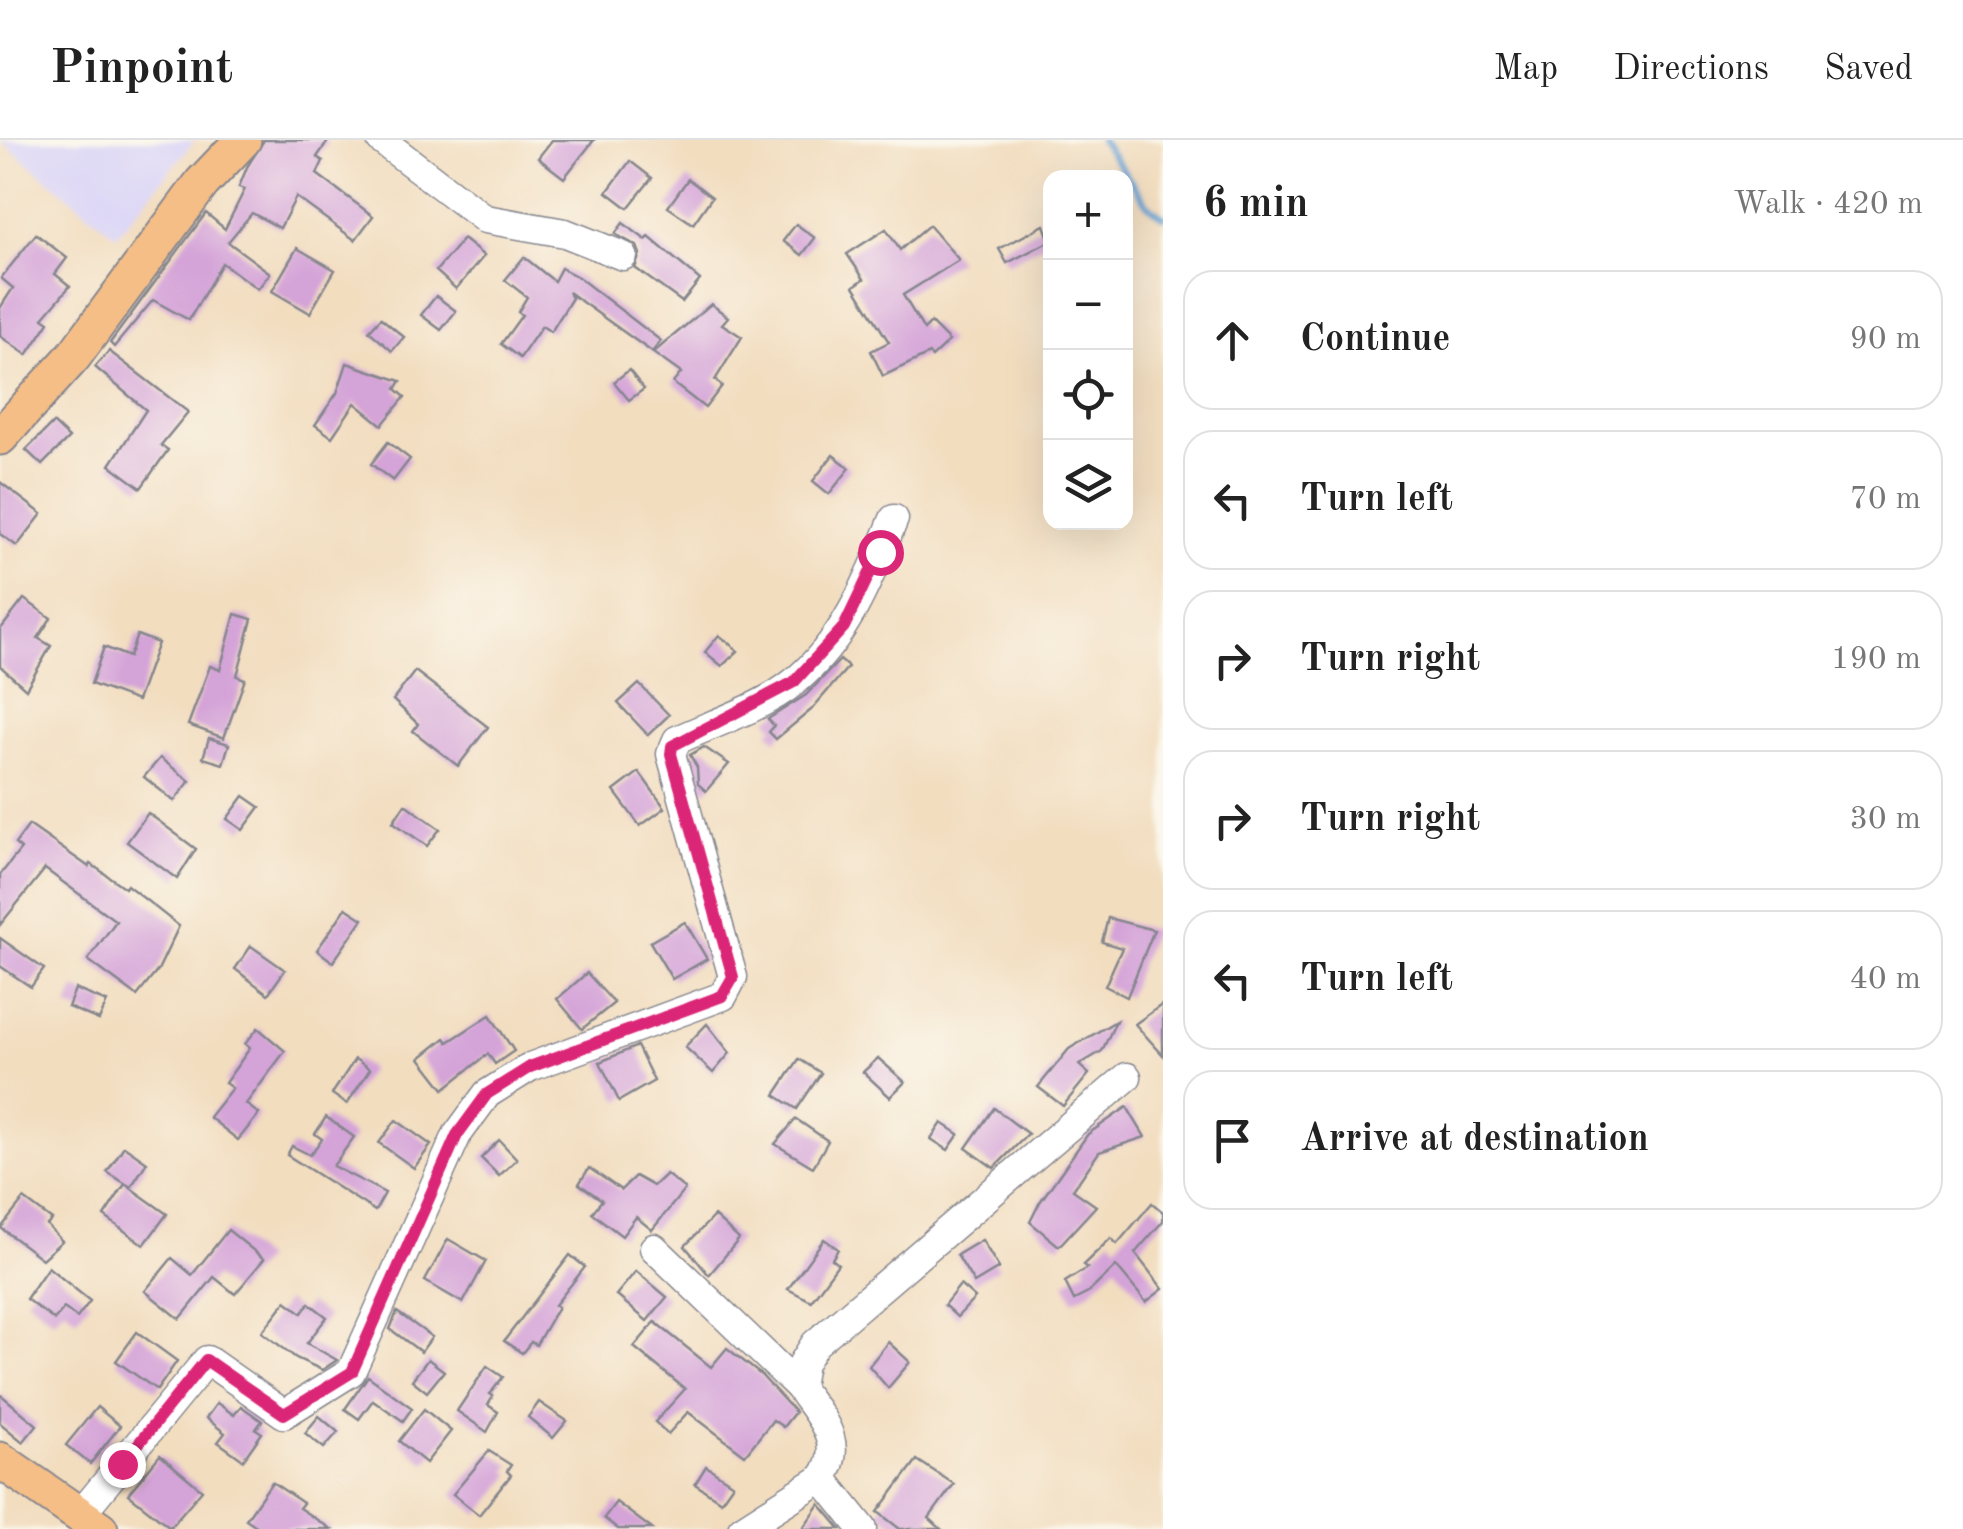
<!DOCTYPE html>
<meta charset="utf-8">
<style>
:root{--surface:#fff;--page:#f2f2f2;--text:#222;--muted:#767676;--line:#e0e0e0}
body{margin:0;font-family:"Old Standard TT",serif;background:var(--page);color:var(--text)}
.controls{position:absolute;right:30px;top:30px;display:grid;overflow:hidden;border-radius:20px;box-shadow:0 10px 40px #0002}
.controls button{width:90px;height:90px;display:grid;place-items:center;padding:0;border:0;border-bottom:2px solid var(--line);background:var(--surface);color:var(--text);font:50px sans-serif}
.stop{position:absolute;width:30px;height:30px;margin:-22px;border:8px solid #db2777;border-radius:50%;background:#fff}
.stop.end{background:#db2777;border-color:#fff;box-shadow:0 2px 10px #0008}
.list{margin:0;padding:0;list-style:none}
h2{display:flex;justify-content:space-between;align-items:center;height:130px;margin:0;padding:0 40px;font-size:42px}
h2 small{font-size:32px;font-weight:400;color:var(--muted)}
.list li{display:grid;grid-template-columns:65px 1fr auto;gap:30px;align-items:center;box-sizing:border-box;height:140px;margin:0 20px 20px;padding:0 20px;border:2px solid var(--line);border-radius:30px}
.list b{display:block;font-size:38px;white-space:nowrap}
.list em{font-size:32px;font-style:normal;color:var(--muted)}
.icon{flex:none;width:55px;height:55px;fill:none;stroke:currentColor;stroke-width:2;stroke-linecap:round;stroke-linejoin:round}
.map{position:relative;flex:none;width:1163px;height:1389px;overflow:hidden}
header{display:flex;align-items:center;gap:60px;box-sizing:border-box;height:140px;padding:0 50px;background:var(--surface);border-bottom:2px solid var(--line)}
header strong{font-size:48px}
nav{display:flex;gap:55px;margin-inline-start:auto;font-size:35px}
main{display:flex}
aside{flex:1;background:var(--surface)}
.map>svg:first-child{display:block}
</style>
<header>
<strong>Pinpoint</strong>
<nav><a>Map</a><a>Directions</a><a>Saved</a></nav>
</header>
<main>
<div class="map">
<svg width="1163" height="1389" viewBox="0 0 1163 1389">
<rect width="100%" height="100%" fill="#fbf7ec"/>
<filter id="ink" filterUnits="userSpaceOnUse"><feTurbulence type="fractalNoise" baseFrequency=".01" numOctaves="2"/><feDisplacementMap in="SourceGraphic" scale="20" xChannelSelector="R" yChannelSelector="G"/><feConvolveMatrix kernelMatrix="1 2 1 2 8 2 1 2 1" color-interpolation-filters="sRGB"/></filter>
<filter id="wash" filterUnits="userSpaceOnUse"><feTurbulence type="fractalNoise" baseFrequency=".0048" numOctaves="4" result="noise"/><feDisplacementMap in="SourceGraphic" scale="40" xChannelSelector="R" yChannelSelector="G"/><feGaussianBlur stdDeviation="2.25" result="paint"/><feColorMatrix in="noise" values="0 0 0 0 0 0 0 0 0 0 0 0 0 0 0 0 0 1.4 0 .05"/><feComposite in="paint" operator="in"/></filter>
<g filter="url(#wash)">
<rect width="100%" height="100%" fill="#f2ddbf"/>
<path fill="#dbd6f7" d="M0,0H195L116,96Z"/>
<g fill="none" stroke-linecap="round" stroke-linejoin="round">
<path stroke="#62a3d6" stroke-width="6" d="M1101,0L1147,64L1163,77"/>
</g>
<g id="blocks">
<g fill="#d4a3d8">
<path d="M264,0H329L317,17L323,21L317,34L373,76L355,100L296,57L280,88L252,73L228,102L270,133L258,149L222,123L189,180L153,160L114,207L110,203L206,73L225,89L245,49L239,47L247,27Z"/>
<path d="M552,0H594L564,38L538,18Z"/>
<path d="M630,21L652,38L628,68L607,52Z"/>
<path d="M688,39L712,57L693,84L668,67Z"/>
<path d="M623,83L646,100L649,97L700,140L682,162L635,128L640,114L637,106L615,94Z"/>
<path d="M796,84L815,98L802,115L783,101Z"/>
<path d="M929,85L959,120L903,155L924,190L931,183L949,201L932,217L929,214L883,236L871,211L889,202L854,146L864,139L847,114L886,89L900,110Z"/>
<path d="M1044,85L1050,101L1007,123L999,109Z"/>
<path d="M36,94L67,118L55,134L70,146L43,178L49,182L27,215L0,196V168L13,148L1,138Z"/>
<path d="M463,99L484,116L456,149L436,131Z"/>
<path d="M297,108L335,130L310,173L272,151Z"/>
<path d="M524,117L554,141L561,128L578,137L661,201L652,212L568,152L572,158L551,192L542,186L520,218L501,204L522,175L518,172L527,157L505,140Z"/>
<path d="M436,156L456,171L441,190L421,175Z"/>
<path d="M711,164L728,177L722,184L742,197L715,240L722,246L705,268L673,243L681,233L653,213Z"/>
<path d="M381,178L404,197L392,211L369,191Z"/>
<path d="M109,211L188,272L161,305L168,310L141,348L110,325L146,270L95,227Z"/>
<path d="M347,223L401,241L396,249L405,257L382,285L355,263L332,297L315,285L337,253Z"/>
<path d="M629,230L644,249L629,260L614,242Z"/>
<path d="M53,283L69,298L42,325L26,310Z"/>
<path d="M388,302L410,319L393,341L371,324Z"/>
<path d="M833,315L850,328L829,354L813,341Z"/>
<path d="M0,342L42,374L17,406L0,394Z"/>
<path d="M24,459L51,478L38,498L51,506L26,549L0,526V490Z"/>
<path d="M235,474L252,479L237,536L245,539L224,598L188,585L210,526L220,530Z"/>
<path d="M137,495L158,503L137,561L91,544L104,507L129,517Z"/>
<path d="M719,495L738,511L722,526L705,512Z"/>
<path d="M840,520L848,527L811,570L776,599L769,592L774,586L768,579L806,555Z"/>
<path d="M415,531L488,587L458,626L413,591L418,584L393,560Z"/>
<path d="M639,544L669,575L648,595L618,563Z"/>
<path d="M209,598L229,604L223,624L203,618Z"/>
<path d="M704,607L729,624L706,651L698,644L697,627L690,615Z"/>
<path d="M160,618L190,641L174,661L144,637Z"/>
<path d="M639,632L665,668L640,686L614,651Z"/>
<path d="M244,656L260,667L243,690L227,679Z"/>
<path d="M405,664L440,689L427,706L393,682Z"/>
<path d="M148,673L196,709L177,739L127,702Z"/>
<path d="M29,685L89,727L91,724L125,748L127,745L179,786L158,830L137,856L88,820L116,781L45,729L0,785V735L21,709L15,704Z"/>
<path d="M346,768L363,779L333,822L317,810Z"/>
<path d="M1108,778L1154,790L1127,857L1105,846L1122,808L1102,802Z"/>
<path d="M685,782L707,819L672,839L650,802Z"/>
<path d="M0,798L44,829L31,847L0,826Z"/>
<path d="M251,806L285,830L268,854L235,829Z"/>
<path d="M587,833L614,863L582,889L557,859Z"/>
<path d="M75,849L107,862L99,880L68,867Z"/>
<path d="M1163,864V915L1135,884Z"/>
<path d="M490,875L514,911L495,924L488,914L444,949L420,918L445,898L448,902Z"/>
<path d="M1116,881L1102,911L1079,925L1089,934L1063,966L1038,947L1069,909Z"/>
<path d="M707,884L730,913L713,933L685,907Z"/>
<path d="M258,888L285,911L246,964L259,974L238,1000L209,977L232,948L225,943L250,908L245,904Z"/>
<path d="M637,906L654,941L619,961L600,922Z"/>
<path d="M878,918L905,942L890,957L863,932Z"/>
<path d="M355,919L370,929L347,964L332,954Z"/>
<path d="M799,919L821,933L797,969L775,955Z"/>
<path d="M1127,967L1145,997L1099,1012L1073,1050L1096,1066L1059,1106L1030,1082L1040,1062L1088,994Z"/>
<path d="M994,968L1028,994L994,1028L966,1008Z"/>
<path d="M326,977L354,997L333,1026L385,1053L375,1071L287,1015L292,1006L310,1015L322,999L315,994Z"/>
<path d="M796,979L828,1001L813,1027L775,1004Z"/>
<path d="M396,980L431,1005L414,1028L379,1003Z"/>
<path d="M942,983L959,994L948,1010L931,999Z"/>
<path d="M499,1000L517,1019L499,1036L481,1018Z"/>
<path d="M124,1006L147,1022L131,1047L107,1032Z"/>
<path d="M589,1028L621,1050L635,1036L653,1046L666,1034L685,1049L652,1090L636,1077L622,1096L592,1073L602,1060L579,1044Z"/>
<path d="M125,1044L167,1074L144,1105L104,1076Z"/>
<path d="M24,1059L52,1080L47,1085L62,1101L42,1119L1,1088Z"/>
<path d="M1152,1063L1163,1072V1081L1135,1113L1163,1149L1146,1162L1116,1126L1088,1153L1074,1160L1065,1142L1087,1128L1083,1125L1111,1098L1117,1104Z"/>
<path d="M714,1076L739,1099L709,1135L685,1106Z"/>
<path d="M228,1090L264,1119L235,1154L214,1137L180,1179L145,1151L172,1118L192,1135Z"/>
<path d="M448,1099L486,1121L463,1163L425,1141Z"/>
<path d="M824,1099L838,1109L832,1119L838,1124L811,1161L788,1149Z"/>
<path d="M982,1100L999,1128L974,1143L957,1115Z"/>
<path d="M570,1115L585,1127L555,1165L558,1167L536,1205L531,1202L522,1213L504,1201Z"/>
<path d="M48,1127L90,1161L77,1178L64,1168L54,1180L26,1159Z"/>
<path d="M636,1131L667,1157L647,1181L616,1155Z"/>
<path d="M960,1145L975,1158L957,1177L944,1165Z"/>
<path d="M286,1161L302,1173L309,1163L327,1177L307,1203L337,1220L322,1230L296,1218L262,1192Z"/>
<path d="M397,1172L432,1197L421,1212L390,1189Z"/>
<path d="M655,1182L711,1227L727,1208L761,1235L795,1272L783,1287L773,1280L745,1315L688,1272L668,1294L655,1282L685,1249L634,1207Z"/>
<path d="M137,1192L177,1221L157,1250L116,1221Z"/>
<path d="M888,1202L910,1222L888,1248L869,1226Z"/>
<path d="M428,1219L444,1231L427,1252L412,1240Z"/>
<path d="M487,1226L503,1237L490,1254L493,1256L488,1265L498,1272L487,1292L457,1271Z"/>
<path d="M368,1236L412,1268L403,1281L373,1260L359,1279L345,1269Z"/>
<path d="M0,1254L37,1285L23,1302L0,1283Z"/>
<path d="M539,1262L567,1281L553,1298L528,1277Z"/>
<path d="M217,1263L234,1275L241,1266L262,1281L256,1289L262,1293L243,1320L218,1302L225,1293L206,1278Z"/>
<path d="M97,1267L120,1286L90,1324L66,1305Z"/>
<path d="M424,1269L451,1291L426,1323L399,1301Z"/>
<path d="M319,1276L338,1292L324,1308L305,1293Z"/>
<path d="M489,1311L511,1325L507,1331L511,1335L479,1375L453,1354Z"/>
<path d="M160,1315L202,1350L170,1387L128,1354Z"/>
<path d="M917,1320L954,1344L929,1378L941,1389H900L878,1372Z"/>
<path d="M706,1326L733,1344L721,1361L695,1344Z"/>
<path d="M272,1342L303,1363L299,1368L331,1389H261L246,1379Z"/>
<path d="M616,1362L652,1389H618L604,1378Z"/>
<path d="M820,1364L841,1389H802Z"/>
</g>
</g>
</g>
<g filter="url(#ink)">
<use href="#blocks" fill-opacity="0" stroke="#86868e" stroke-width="2.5"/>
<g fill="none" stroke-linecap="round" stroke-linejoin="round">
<g stroke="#86868e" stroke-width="31">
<g id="minor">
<path d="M381,0L485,79L565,93L623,116"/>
<path d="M654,1108L799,1247"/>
<path d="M822,1338L863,1389"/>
<path d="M79,1376L207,1220L284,1274L351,1232L457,995L487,954L530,927L723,856L733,837L671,614L677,600C716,582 762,568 794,542C846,500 869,439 894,379"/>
<path d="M742,1389L822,1338C847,1303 819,1276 799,1247L803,1223L815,1204L1127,937"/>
</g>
</g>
<g stroke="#86868e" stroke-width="39">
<g id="major">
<path d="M0,297L73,217L202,43L243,0"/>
<path d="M0,1320L100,1389"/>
</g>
</g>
<use href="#minor" stroke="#fff" stroke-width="28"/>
<use href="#major" stroke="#f6be87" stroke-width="35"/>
</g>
</g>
<g fill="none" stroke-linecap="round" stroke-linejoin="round" filter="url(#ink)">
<path stroke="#db2777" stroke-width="12" d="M122,1324L206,1220L284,1274L352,1232L457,995L487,954L530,927L722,856L733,837L671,614L672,606L794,542L844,487L880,412"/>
</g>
</svg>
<div class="controls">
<button>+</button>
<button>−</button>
<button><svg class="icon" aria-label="locate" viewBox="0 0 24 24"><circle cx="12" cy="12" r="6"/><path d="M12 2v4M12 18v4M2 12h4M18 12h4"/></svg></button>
<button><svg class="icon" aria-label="layers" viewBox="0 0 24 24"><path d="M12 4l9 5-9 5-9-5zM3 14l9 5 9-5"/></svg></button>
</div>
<div class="stop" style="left:880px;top:412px"></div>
<div class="stop end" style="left:122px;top:1324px"></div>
</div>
<aside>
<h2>6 min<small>Walk · 420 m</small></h2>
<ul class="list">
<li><svg class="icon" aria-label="ahead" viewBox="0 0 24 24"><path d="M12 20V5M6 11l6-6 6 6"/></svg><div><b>Continue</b></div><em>90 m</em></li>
<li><svg class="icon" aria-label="left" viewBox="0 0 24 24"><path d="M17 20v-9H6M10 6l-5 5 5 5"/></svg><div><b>Turn left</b></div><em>70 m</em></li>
<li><svg class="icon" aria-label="right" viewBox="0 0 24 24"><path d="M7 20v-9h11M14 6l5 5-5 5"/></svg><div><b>Turn right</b></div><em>190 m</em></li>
<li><svg class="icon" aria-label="right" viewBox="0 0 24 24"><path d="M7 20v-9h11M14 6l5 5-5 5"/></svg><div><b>Turn right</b></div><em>30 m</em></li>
<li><svg class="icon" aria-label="left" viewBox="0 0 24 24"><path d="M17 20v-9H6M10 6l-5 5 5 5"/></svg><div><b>Turn left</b></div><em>40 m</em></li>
<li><svg class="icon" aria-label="arrive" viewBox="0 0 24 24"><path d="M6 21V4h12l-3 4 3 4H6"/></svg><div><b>Arrive at destination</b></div></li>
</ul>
</aside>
</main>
